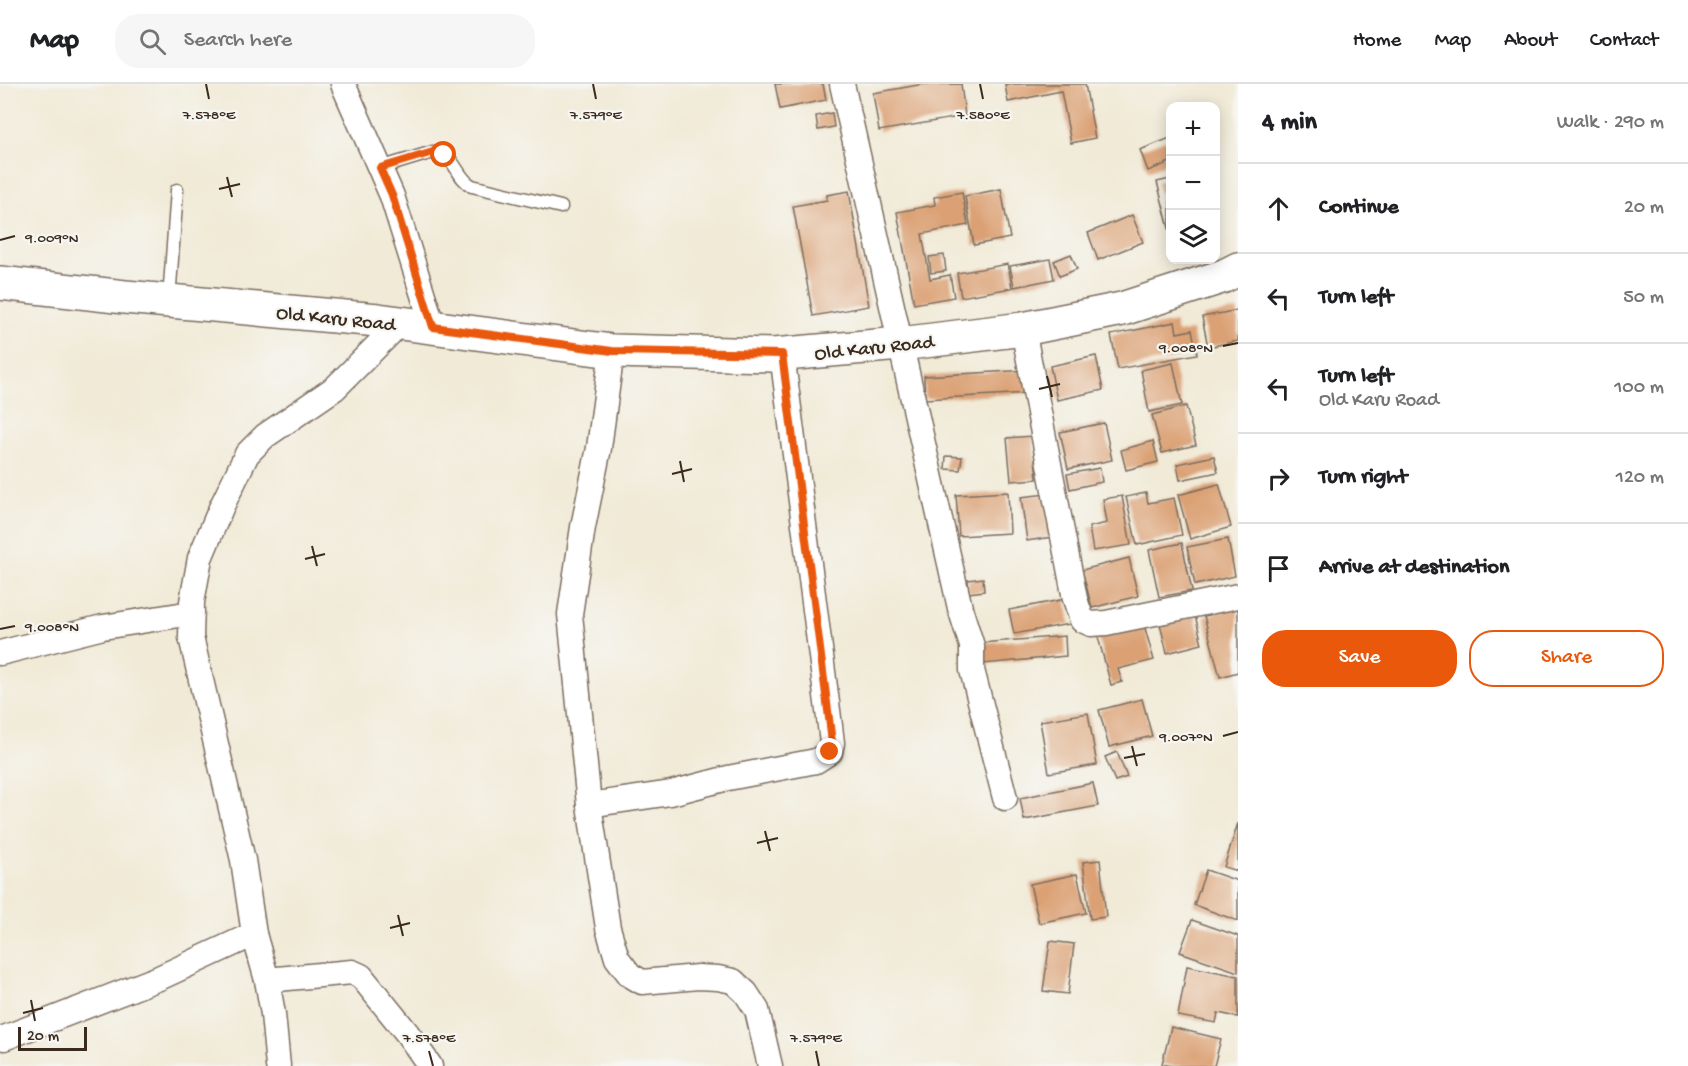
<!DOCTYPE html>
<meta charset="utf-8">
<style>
:root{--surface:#fff;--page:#f6f6f6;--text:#202124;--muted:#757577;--line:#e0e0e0;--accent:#ea580c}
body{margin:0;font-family:"Gochi Hand",sans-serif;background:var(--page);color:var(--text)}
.controls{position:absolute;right:18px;top:18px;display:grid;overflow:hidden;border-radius:12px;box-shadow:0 3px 15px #0003}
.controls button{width:54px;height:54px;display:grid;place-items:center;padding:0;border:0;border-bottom:2px solid var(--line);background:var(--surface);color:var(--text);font:30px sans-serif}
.scale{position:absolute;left:18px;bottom:15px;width:69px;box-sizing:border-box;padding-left:6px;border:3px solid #3b2a1e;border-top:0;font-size:16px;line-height:21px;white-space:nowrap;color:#3b2a1e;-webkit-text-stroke:4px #f6f6f2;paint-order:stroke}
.stop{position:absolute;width:18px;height:18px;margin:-14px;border:4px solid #ea580c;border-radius:50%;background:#fff}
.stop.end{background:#ea580c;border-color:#fff;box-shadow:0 2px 6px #0008}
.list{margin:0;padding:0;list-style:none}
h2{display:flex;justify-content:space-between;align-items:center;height:78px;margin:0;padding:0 24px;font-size:26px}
h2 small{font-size:20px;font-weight:400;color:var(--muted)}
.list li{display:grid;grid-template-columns:39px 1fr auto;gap:18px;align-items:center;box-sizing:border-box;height:90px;padding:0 24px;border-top:2px solid var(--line)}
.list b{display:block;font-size:22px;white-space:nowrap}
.list p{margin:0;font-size:20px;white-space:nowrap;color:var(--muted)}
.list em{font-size:20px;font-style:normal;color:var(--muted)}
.actions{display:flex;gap:12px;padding:18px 24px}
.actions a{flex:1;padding:14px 0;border:2px solid var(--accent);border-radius:24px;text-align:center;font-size:21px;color:var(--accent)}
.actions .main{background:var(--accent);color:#fff}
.icon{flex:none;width:33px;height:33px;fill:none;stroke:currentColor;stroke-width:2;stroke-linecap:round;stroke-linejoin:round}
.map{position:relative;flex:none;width:1238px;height:982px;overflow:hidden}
header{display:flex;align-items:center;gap:36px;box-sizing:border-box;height:84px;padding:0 30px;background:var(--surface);border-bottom:2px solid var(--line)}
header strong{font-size:28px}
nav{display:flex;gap:33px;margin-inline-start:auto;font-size:21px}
.search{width:420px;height:54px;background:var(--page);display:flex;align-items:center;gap:15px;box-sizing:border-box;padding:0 21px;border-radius:24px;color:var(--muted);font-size:22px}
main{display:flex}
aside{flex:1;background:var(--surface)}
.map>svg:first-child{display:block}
</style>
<header>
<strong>Map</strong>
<div class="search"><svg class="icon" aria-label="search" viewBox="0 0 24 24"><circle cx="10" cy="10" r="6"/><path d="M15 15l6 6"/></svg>Search here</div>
<nav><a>Home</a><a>Map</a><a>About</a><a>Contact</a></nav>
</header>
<main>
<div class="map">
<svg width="1238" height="982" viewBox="0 0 1238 982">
<rect width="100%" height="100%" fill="#f6f6f2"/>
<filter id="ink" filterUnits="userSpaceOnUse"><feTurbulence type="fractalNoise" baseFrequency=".0167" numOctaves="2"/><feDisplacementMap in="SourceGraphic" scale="12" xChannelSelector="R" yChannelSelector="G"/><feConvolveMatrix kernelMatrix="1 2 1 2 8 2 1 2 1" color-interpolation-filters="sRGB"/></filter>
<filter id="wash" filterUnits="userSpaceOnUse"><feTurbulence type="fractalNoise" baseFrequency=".008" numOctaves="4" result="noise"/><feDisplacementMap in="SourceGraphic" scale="24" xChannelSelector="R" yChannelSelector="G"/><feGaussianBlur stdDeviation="1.35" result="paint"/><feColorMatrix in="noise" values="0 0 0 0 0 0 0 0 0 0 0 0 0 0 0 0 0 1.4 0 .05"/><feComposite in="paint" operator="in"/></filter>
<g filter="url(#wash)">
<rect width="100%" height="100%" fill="#f1ead7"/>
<g id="blocks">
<g fill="#dba175">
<path d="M775,0H823L826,16L780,25Z"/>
<path d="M924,0H961L965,32L879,47L873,9Z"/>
<path d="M1005,0H1085L1095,54L1071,59L1061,7L1008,18Z"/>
<path d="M832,29L834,43L818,46L816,32Z"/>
<path d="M1170,54V78L1148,87L1140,66Z"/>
<path d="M1170,95V148L1157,98Z"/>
<path d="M1001,105L1010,154L974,161L965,112Z"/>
<path d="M849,107L869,222L813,232L793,122L827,116V111Z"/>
<path d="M962,108L968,141L922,150L930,195L950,191L954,213L914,220L897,128L935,121L934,113Z"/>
<path d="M1132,131L1143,158L1098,176L1088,149Z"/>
<path d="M1071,170L1077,185L1060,192L1054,177Z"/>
<path d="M944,171L946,187L931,189L929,173Z"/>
<path d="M1050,175L1054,195L1014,203L1010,182Z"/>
<path d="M1008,180L1012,204L961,213L957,189Z"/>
<path d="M1238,226V257L1208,263L1202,233Z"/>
<path d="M1175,238L1177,249L1192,246L1197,270L1118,285L1111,251Z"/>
<path d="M1096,272L1103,306L1057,316L1050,282Z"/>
<path d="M1173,279L1182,321L1149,328L1141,286Z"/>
<path d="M1030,286L1031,309L925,315L924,292Z"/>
<path d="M1186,322L1196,361L1162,369L1152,331Z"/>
<path d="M1104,339L1112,376L1068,385L1060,348Z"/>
<path d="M1033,352L1037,395L1011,397L1007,354Z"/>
<path d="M1153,357L1158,378L1126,386L1121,366Z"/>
<path d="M946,372L962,373L960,386L945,385Z"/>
<path d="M1214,372L1218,388L1180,396L1177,380Z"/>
<path d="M1100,384L1102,398L1070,405L1067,390Z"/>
<path d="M1219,400L1231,443L1190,455L1178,411Z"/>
<path d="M1008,408L1010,449L959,452L956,411Z"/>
<path d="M1146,409L1148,419L1174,414L1182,451L1137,461L1126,413Z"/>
<path d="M1047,410L1052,453L1027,457L1021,413Z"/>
<path d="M1122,412L1131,461L1093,467L1089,443L1107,439L1103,415Z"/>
<path d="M1228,455L1235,492L1195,501L1187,463Z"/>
<path d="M1182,459L1192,507L1159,513L1149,466Z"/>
<path d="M1129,474L1138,512L1092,524L1082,486Z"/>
<path d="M983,494L984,507L969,509L968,496Z"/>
<path d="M1066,515L1070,540L1014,550L1009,526Z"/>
<path d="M1238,522V588L1220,593L1204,532Z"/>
<path d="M1195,531L1202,560L1167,569L1160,540Z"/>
<path d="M1144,541L1154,576L1118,585L1122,598L1111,601L1098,553Z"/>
<path d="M1065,552L1066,572L983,580L981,559Z"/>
<path d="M1142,615L1152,652L1109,663L1099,626Z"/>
<path d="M1088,629L1097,681L1049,689L1040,637Z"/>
<path d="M1117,668L1127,693L1115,697L1105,673Z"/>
<path d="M1093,699L1098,722L1024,736L1020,714Z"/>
<path d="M1238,739V787L1224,783Z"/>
<path d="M1100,776L1106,833L1090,835L1083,778Z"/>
<path d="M1206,786L1238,797V837L1194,821Z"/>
<path d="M1077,790L1086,829L1039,839L1030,800Z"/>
<path d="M1192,836L1238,852V888L1180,868Z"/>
<path d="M1050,857L1074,860L1068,910L1043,907Z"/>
<path d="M1187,882L1238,892V933L1218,929L1216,939L1178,932Z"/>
<path d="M1171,943L1221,955L1214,982H1172L1162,980Z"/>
</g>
</g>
</g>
<g filter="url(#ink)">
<use href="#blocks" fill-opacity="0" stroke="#7b6d5f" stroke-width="1.5"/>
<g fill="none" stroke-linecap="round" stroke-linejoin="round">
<g stroke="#7b6d5f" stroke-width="15">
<g id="lane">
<path d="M380,84L433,68C456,69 455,93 472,102L561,123"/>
<path d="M169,216L177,106"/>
</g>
</g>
<g stroke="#7b6d5f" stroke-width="27">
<g id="street">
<path d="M343,0L392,112L433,243"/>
<path d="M842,0L960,524L972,562V586L1005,714"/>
<path d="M1023,245L1075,515L1082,536L1091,540L1106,539L1238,512"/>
<path d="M612,267L599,364L583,443L570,530L589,721L608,844L617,874L630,891L642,898L698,893L718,894L733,897L746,909L757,926L770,982"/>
<path d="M0,569L103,543L192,529"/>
<path d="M589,721L671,709L728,694L816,677L830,668L832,659L830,642L782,270"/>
<path d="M267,896L352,888L361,892L407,949L430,982"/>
<path d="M4,954L159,894L254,850"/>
<path d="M278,982L273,930L267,896L254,850L243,776L191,553L192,518L200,474L221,424L247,370L265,352L335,304L400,239"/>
</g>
</g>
<g stroke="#7b6d5f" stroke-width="36">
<path id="primary" d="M0,199L125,213L378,236L612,267L773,271L900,260L1023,245L1122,225L1224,192L1238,185"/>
</g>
<use href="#lane" stroke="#fff" stroke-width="12"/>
<use href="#street" stroke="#fff" stroke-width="24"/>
<use href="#primary" stroke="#fff" stroke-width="33"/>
</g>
</g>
<g fill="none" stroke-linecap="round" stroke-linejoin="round" filter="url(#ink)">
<path stroke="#ea580c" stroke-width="8" d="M444,71L433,68L380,84L392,111L433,243L612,267L782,270L830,642L832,659L830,668"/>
</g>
<path fill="none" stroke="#3b2a1e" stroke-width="2" d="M206,0L209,15M593,0L596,15M980,0L983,15M227,93L232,113M219,105L240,100M0,156L15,152M1223,262L1238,259M1047,292L1052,313M1039,305L1060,300M680,377L684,398M672,390L692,385M312,462L317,482M305,475L325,470M0,545L15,542M1223,652L1238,648M1132,662L1137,682M1124,674L1145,670M765,747L770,767M757,759L778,754M398,831L403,852M390,844L410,839M31,916L35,937M23,929L43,924M429,967L433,982M816,967L819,982"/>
<g text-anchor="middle" stroke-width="4.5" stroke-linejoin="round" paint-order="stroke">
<g font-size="20" fill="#3b2a1e" stroke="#f6f6f2">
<text transform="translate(336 233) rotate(6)" y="7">Old Karu Road</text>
<text transform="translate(874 262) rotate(-6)" y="7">Old Karu Road</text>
</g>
</g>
<g font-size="15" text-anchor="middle" fill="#3b2a1e" stroke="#f6f6f2" stroke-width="4.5" stroke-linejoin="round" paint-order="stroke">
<text x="209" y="35">7.578°E</text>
<text x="596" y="35">7.579°E</text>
<text x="983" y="35">7.580°E</text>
<text x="52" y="158">9.009°N</text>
<text x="1186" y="268">9.008°N</text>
<text x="52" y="547">9.008°N</text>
<text x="1186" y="657">9.007°N</text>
<text x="429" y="958">7.578°E</text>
<text x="816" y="958">7.579°E</text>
</g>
</svg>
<div class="controls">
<button>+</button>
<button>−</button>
<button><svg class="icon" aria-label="layers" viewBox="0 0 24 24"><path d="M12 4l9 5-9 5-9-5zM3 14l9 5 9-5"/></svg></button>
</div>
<div class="scale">20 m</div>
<div class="stop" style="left:444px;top:71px"></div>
<div class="stop end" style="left:830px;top:668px"></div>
</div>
<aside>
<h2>4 min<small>Walk · 290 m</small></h2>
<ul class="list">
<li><svg class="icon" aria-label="ahead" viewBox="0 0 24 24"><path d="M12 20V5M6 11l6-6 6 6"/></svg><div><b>Continue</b></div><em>20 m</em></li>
<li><svg class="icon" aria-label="left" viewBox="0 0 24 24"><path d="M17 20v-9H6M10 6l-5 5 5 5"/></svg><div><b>Turn left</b></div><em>50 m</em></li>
<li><svg class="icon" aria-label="left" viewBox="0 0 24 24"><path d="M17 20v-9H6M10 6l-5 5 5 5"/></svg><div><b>Turn left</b><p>Old Karu Road</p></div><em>100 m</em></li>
<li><svg class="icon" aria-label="right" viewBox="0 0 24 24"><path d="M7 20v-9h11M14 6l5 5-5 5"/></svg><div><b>Turn right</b></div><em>120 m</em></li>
<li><svg class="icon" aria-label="arrive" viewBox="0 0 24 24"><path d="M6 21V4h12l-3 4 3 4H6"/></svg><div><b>Arrive at destination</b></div></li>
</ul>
<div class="actions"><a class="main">Save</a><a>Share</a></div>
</aside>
</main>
